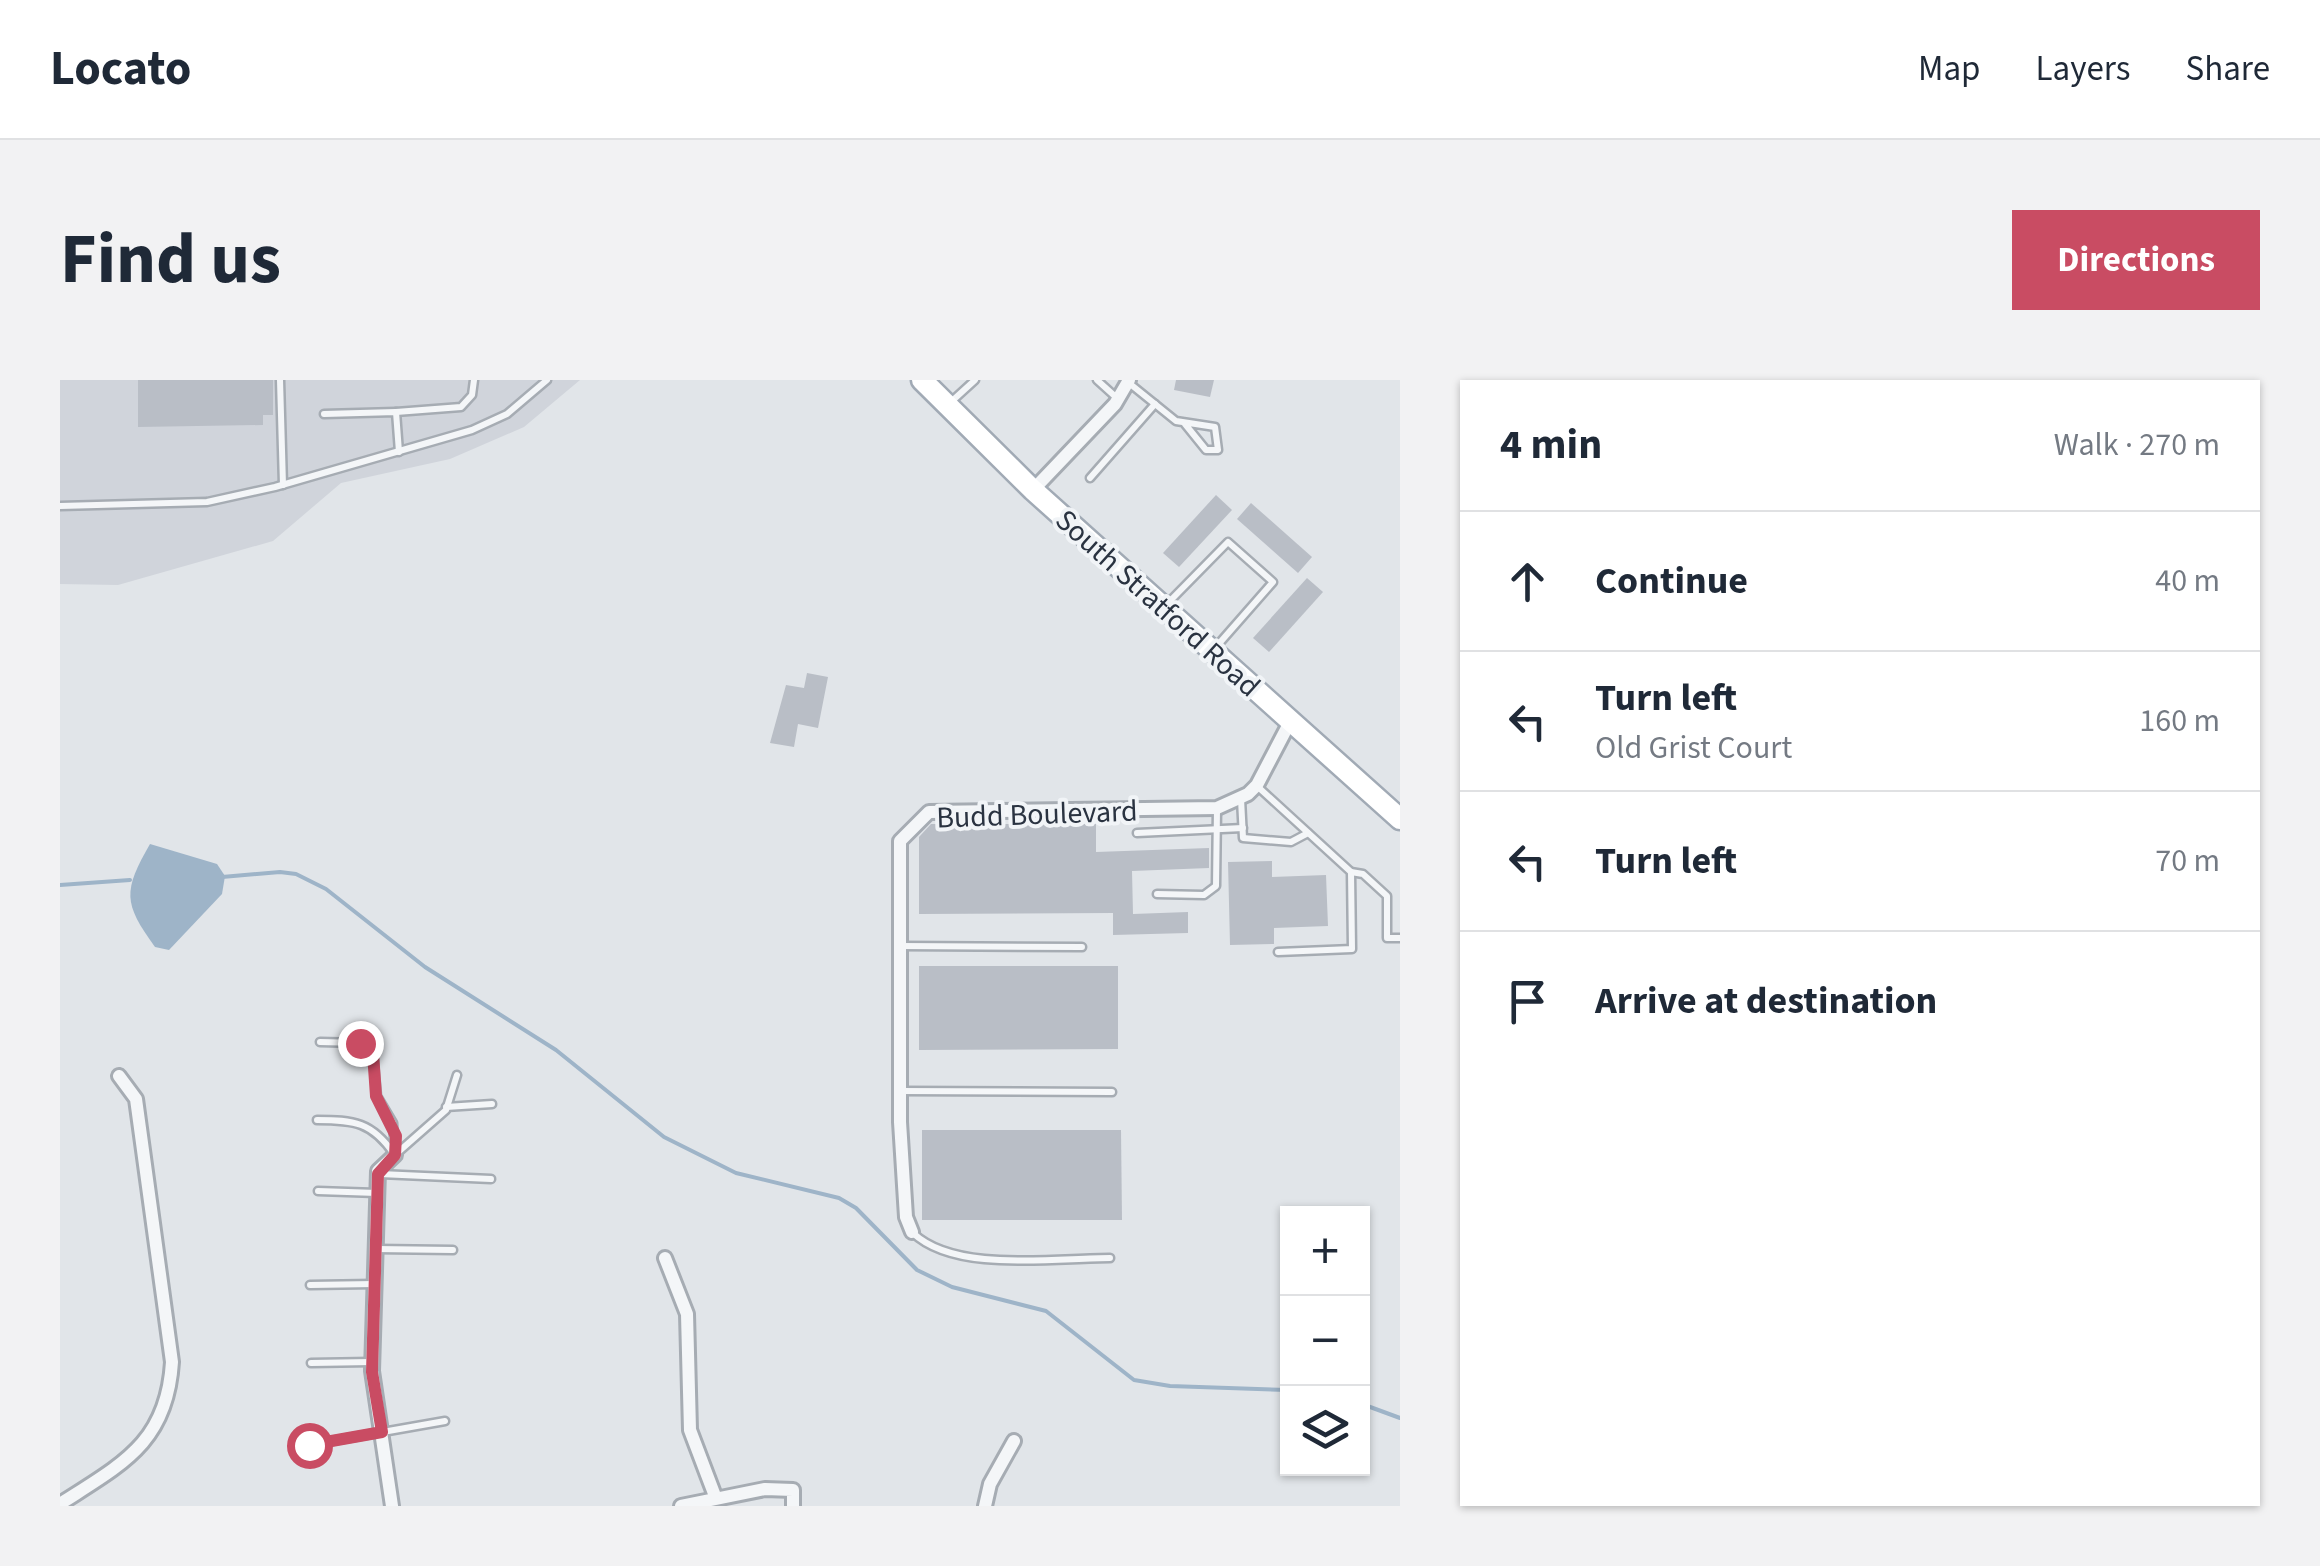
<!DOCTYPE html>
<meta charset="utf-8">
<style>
:root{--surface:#fff;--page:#f2f2f3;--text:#1f2937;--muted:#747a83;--line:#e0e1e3;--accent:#c94c63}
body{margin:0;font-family:"Source Sans 3",sans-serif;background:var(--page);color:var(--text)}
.controls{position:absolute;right:30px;bottom:30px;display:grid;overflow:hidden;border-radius:0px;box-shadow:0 2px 8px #0004}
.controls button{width:90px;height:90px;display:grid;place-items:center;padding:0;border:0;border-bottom:2px solid var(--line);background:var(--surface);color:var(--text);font:50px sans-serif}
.stop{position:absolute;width:30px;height:30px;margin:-22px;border:8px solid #c94c63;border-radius:50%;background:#fff}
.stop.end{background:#c94c63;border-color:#fff;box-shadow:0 2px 10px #0008}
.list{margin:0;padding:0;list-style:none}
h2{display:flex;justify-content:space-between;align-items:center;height:130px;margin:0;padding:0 40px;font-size:42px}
h2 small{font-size:32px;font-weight:400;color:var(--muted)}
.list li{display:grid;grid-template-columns:65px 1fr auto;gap:30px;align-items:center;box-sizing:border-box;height:140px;padding:0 40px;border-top:2px solid var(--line)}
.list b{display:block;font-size:38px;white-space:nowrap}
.list p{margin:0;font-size:32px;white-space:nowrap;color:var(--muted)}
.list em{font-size:32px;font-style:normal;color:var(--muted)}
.icon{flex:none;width:55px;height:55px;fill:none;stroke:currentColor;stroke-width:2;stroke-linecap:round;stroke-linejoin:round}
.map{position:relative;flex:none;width:1340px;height:1126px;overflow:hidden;border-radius:0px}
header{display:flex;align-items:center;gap:60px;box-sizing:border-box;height:140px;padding:0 50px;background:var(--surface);border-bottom:2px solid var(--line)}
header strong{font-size:48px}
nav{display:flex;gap:55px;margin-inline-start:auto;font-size:35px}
.intro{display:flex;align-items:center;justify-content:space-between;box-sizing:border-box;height:240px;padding:0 60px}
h1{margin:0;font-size:70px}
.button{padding:25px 45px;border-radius:0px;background:var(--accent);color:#fff;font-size:35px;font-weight:700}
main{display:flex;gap:60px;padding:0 60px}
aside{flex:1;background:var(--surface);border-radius:0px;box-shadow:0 2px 8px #0004}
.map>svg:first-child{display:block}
</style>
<header>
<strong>Locato</strong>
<nav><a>Map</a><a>Layers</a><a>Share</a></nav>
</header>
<div class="intro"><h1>Find us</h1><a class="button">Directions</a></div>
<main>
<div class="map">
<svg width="1340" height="1126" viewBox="0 0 1340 1126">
<rect width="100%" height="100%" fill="#e1e5e9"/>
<path fill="#d0d4db" d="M0,0H520L464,47L390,79L281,103L213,161L58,205L0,204Z"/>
<path fill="#9eb4c8" d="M90,464L157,484L165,496L162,514L109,570L95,567C63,523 63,511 90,464Z"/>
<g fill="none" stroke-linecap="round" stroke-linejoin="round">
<g stroke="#9eb4c8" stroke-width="4">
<path d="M162,497L220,492L236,494L266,509L365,587L496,670L604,757L676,793L779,818L796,828L857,890L892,907L986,931L1074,1000L1110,1006L1228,1010"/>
<path d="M0,505L70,500"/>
<path d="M1302,1024L1340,1038"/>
</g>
</g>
<g fill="#b9bec6">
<path d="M78,0H213V35H203V45L78,47Z"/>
<path d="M1116,0H1154L1150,17L1114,10Z"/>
<path d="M1156,115L1172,130L1119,187L1103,173Z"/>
<path d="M1191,123L1252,177L1238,193L1177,139Z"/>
<path d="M1247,198L1263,212L1209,272L1193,258Z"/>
<path d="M747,293L768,297L758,348L738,344L734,367L710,363L726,305L744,308Z"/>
<path d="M871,444H1036V472L1149,468V488L1072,491L1073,534L1128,532V553L1053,555V533L859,534V457Z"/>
<path d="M1212,481V497L1266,495L1268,546L1214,548V564L1170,565L1168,482Z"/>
<path d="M859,586H1058V669L859,670Z"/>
<path d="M862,750H1061L1062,840H862Z"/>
</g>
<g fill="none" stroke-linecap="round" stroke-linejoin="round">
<g stroke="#a6acb3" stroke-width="11">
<g id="lane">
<path d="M220,0L223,105"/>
<path d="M1037,0L1058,19"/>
<path d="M1069,3L1116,41L1155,47L1158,70H1146L1125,44"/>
<path d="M892,21L915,0"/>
<path d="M336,32L401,27L412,15L414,0"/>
<path d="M264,34L336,32L339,72"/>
<path d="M1030,98L1095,24"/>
<path d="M0,126L147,122L215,107L412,50L447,34L487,0"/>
<path d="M1108,223L1168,162L1213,202L1156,267"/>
<path d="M1197,406L1291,492L1292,569L1218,572"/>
<path d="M1181,419L1183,458L1231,462L1248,453"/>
<path d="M1077,453L1183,448"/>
<path d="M1291,492L1303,494L1327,516V558H1340"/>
<path d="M1097,514L1144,515L1156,506L1157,429"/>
<path d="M840,566L1022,567"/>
<path d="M260,662L300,663L313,673L317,716L333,743L335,774"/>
<path d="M840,711L1052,712"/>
<path d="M386,727L432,724"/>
<path d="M257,740C294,740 312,742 334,774"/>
<path d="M336,774L386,730L397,695"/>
<path d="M320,794L431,799"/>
<path d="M258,811L317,813"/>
<path d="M853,853C895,893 994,878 1050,878"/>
<path d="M316,869L393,870"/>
<path d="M250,905L314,904"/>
<path d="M251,983L311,982"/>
<path d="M249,1065L385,1041"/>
</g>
</g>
<g stroke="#a6acb3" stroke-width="18">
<g id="street">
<path d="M973,110L1055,24L1069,0"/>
<path d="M852,852L846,837L840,742V461L869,432L1157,428L1188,414L1197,405L1230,342"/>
<path d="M605,878L627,934L630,1050L655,1116"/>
<path d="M0,1124C62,1084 107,1063 112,982L76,719L59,696"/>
<path d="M332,1126L312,991L318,791L335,775"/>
<path d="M621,1126L705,1109L733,1110V1126"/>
<path d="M925,1126L930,1104L954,1061"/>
</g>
</g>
<g stroke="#a1aab5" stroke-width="25">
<path id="primary" d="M862,0L973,110L1340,439"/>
</g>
<use href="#lane" stroke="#f4f6f8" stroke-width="6"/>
<use href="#street" stroke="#f4f6f8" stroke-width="12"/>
<use href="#primary" stroke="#fff" stroke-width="20"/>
</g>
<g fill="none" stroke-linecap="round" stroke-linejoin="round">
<path stroke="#c94c63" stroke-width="12" d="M249,1065L322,1052L312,992L318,794L335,775L336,756L316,716L313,673L300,663"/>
</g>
<g text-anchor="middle" stroke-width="8" stroke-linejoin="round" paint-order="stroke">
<g font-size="30" fill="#2a3341" stroke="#f1f4f7">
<text transform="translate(1098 223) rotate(42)" y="10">South Stratford Road</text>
<text transform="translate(977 434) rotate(-2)" y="10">Budd Boulevard</text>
</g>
</g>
</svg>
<div class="controls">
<button>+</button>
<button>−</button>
<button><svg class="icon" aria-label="layers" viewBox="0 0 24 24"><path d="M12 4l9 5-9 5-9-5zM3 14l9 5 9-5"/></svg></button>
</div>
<div class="stop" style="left:249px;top:1065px"></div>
<div class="stop end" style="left:300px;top:663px"></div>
</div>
<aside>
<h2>4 min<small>Walk · 270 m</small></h2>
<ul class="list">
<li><svg class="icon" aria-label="ahead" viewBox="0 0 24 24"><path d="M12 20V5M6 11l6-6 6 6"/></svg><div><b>Continue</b></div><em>40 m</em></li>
<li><svg class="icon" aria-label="left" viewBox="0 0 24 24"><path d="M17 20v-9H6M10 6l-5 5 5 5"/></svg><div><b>Turn left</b><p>Old Grist Court</p></div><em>160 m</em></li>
<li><svg class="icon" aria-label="left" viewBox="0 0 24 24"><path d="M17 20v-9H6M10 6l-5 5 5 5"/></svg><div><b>Turn left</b></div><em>70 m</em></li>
<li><svg class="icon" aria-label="arrive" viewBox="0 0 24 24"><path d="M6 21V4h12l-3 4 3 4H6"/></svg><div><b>Arrive at destination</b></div></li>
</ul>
</aside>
</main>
